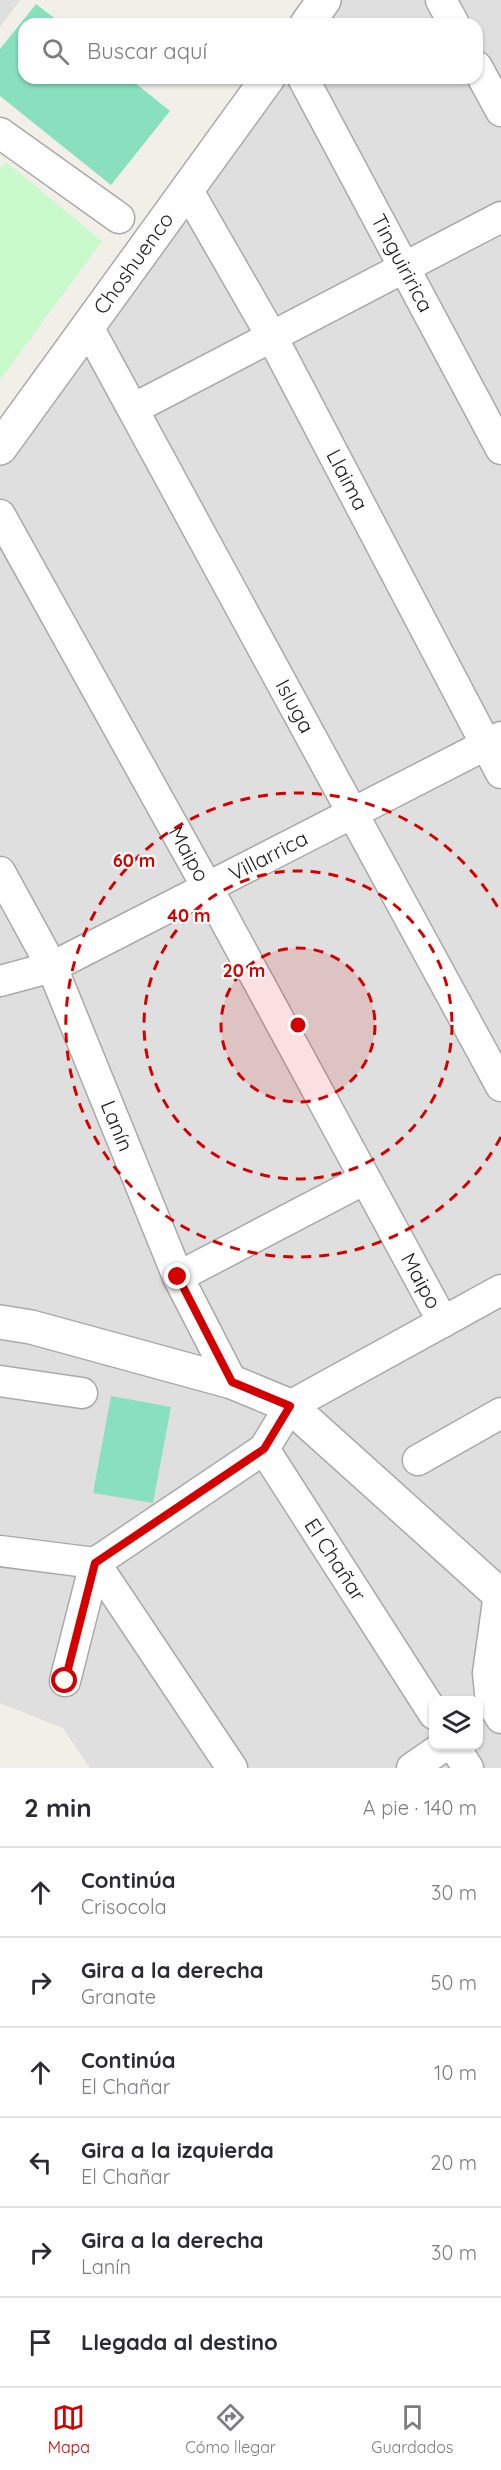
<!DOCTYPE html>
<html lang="es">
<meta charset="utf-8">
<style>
:root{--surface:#fff;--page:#f7f7f7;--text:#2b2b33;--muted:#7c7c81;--line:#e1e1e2;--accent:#d40000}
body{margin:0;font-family:Quicksand,sans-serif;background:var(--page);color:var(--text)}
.controls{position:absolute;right:18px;bottom:18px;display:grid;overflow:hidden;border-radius:12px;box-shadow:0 2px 4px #0004}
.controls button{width:54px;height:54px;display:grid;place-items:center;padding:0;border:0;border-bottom:2px solid var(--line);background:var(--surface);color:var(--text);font:30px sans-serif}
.stop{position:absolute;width:18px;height:18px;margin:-14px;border:4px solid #d40000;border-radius:50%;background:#fff}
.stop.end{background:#d40000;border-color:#fff;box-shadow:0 2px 6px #0008}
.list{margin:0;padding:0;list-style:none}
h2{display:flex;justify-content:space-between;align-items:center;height:78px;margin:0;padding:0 24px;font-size:26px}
h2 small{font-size:20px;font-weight:400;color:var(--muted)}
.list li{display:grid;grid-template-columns:39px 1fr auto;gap:18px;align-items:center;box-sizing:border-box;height:90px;padding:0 24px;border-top:2px solid var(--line)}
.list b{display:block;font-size:22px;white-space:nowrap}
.list p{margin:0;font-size:20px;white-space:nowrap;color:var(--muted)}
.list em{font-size:20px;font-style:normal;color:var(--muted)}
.icon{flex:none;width:33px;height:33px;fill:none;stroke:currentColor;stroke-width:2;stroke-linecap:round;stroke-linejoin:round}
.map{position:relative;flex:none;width:501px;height:1768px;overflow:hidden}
.search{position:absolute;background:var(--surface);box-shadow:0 2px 4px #0004;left:18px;right:18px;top:18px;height:66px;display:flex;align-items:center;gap:15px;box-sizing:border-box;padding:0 21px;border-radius:18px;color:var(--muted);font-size:22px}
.sheet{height:618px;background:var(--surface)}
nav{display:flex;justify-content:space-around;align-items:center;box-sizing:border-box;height:84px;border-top:2px solid var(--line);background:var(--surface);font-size:16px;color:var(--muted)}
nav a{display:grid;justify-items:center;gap:3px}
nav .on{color:var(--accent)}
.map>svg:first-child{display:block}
</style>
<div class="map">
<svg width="501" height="1768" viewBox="0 0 501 1768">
<rect width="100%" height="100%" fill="#f2efe9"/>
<g fill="#e0dfdf" fill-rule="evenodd">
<path d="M0,0H20L0,27Z"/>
<path d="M303,0H501V1768H90L63,1728L0,1703V420L247,78H477V24H286ZM434,1700H478V1746H434Z"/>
</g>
<path fill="#c8facc" d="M6,162L102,241L0,380V169Z"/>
<g fill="#88e0be">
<path d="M36,4L62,24H24V78H129L170,111L111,185L0,96V49Z"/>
<path d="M111,1396L171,1407L153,1503L93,1493Z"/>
</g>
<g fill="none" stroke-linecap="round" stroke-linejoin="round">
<g stroke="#a9a9a9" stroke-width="33">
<g id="minor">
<path d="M441,0L454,24"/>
<path d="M477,67L501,111"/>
<path id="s1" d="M303,78L501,449"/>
<path d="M0,133L119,218"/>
<path id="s2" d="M187,189L272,337L501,773"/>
<path id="s3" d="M88,327L501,1086"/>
<path d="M133,409L501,217"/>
<path id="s4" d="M0,515L207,887L443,1322"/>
<path id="s5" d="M0,872L52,967L178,1277L232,1382"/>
<path id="s6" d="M0,981L52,967L501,737"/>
<path d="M178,1277L365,1179"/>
<path d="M0,1381L82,1393"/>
<path d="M418,1460L501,1413"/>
<path d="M0,1551L95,1563L264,1449"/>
<path d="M499,1594L488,1673L491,1702L501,1718"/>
<path d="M65,1681L95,1563L232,1768"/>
<path d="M434,1714L264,1449L290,1406L501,1290"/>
<path d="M454,1746L468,1768"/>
<path d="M412,1768L444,1746"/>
</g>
</g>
<g stroke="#a9a9a9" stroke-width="36">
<g id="tertiary">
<path d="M307,24L324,0"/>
<path id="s7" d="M0,448L268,78"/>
<path d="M0,1322L31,1327L232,1382L290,1406L501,1596"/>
</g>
</g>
<use href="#minor" stroke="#fff" stroke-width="30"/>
<use href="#tertiary" stroke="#fff" stroke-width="33"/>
</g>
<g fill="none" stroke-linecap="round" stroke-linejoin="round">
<path stroke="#d40000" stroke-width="8" d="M65,1681L95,1563L264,1449L290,1406L232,1382L178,1277"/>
</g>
<circle cx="298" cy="1025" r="77" fill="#d40000" fill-opacity=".12"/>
<g fill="none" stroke="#d40000" stroke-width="3" stroke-dasharray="10 8">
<circle cx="298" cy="1025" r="77"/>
<circle cx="298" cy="1025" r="154"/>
<path d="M501 1137A232 232 0 1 1 501 913"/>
</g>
<g text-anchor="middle" stroke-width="4.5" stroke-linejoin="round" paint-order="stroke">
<g font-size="21" fill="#222" stroke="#fff">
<text dy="7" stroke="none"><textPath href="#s7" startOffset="228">Choshuenco</textPath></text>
<text dy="7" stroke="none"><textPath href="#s1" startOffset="210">Tinguiririca</textPath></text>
<text dy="7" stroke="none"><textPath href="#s2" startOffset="332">Llaima</textPath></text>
<text dy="7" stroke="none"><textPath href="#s3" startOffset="432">Isluga</textPath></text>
<text dy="7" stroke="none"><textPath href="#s4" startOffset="388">Maipo</textPath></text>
<text dy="7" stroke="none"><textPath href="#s6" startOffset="297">Villarrica</textPath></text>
<text dy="7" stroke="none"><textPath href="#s5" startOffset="280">Lanín</textPath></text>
<text dy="7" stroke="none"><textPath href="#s4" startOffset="874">Maipo</textPath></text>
<text transform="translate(335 1560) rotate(57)" y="7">El Chañar</text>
</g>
</g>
<circle cx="298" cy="1025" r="9" fill="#d40000" stroke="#fff" stroke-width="3"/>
<g font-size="18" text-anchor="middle" font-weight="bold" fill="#d40000" stroke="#fff" stroke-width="4.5" stroke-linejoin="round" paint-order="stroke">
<text x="134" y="867">60 m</text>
<text x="189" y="922">40 m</text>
<text x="244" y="977">20 m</text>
</g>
</svg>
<div class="controls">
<button><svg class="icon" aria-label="layers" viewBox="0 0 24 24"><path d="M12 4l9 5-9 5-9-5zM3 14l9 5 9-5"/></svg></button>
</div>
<div class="stop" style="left:65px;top:1681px"></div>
<div class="stop end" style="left:178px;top:1277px"></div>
<div class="search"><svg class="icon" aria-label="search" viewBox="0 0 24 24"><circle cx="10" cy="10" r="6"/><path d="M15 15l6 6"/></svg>Buscar aquí</div>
</div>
<section class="sheet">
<h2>2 min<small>A pie · 140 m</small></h2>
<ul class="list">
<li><svg class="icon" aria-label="ahead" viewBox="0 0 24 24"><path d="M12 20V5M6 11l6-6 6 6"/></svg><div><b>Continúa</b><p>Crisocola</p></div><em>30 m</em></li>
<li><svg class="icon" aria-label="right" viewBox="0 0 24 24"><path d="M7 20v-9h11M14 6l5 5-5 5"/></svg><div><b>Gira a la derecha</b><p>Granate</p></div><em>50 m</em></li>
<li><svg class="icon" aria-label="ahead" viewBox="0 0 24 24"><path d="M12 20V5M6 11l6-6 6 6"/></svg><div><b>Continúa</b><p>El Chañar</p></div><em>10 m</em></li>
<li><svg class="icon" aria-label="left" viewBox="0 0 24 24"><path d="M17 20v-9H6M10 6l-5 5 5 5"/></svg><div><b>Gira a la izquierda</b><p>El Chañar</p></div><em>20 m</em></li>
<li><svg class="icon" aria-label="right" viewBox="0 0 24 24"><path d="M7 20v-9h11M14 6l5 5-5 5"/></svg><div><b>Gira a la derecha</b><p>Lanín</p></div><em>30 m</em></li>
<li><svg class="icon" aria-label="arrive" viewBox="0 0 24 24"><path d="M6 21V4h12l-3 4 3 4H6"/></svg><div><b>Llegada al destino</b></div></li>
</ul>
</section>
<nav>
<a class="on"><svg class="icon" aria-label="map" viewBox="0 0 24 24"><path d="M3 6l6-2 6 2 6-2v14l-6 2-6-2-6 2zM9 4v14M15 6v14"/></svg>Mapa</a>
<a><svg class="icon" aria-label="directions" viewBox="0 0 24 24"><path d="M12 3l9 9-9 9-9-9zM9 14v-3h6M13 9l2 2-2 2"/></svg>Cómo llegar</a>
<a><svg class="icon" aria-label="saved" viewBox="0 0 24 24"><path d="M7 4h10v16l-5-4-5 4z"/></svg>Guardados</a>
</nav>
